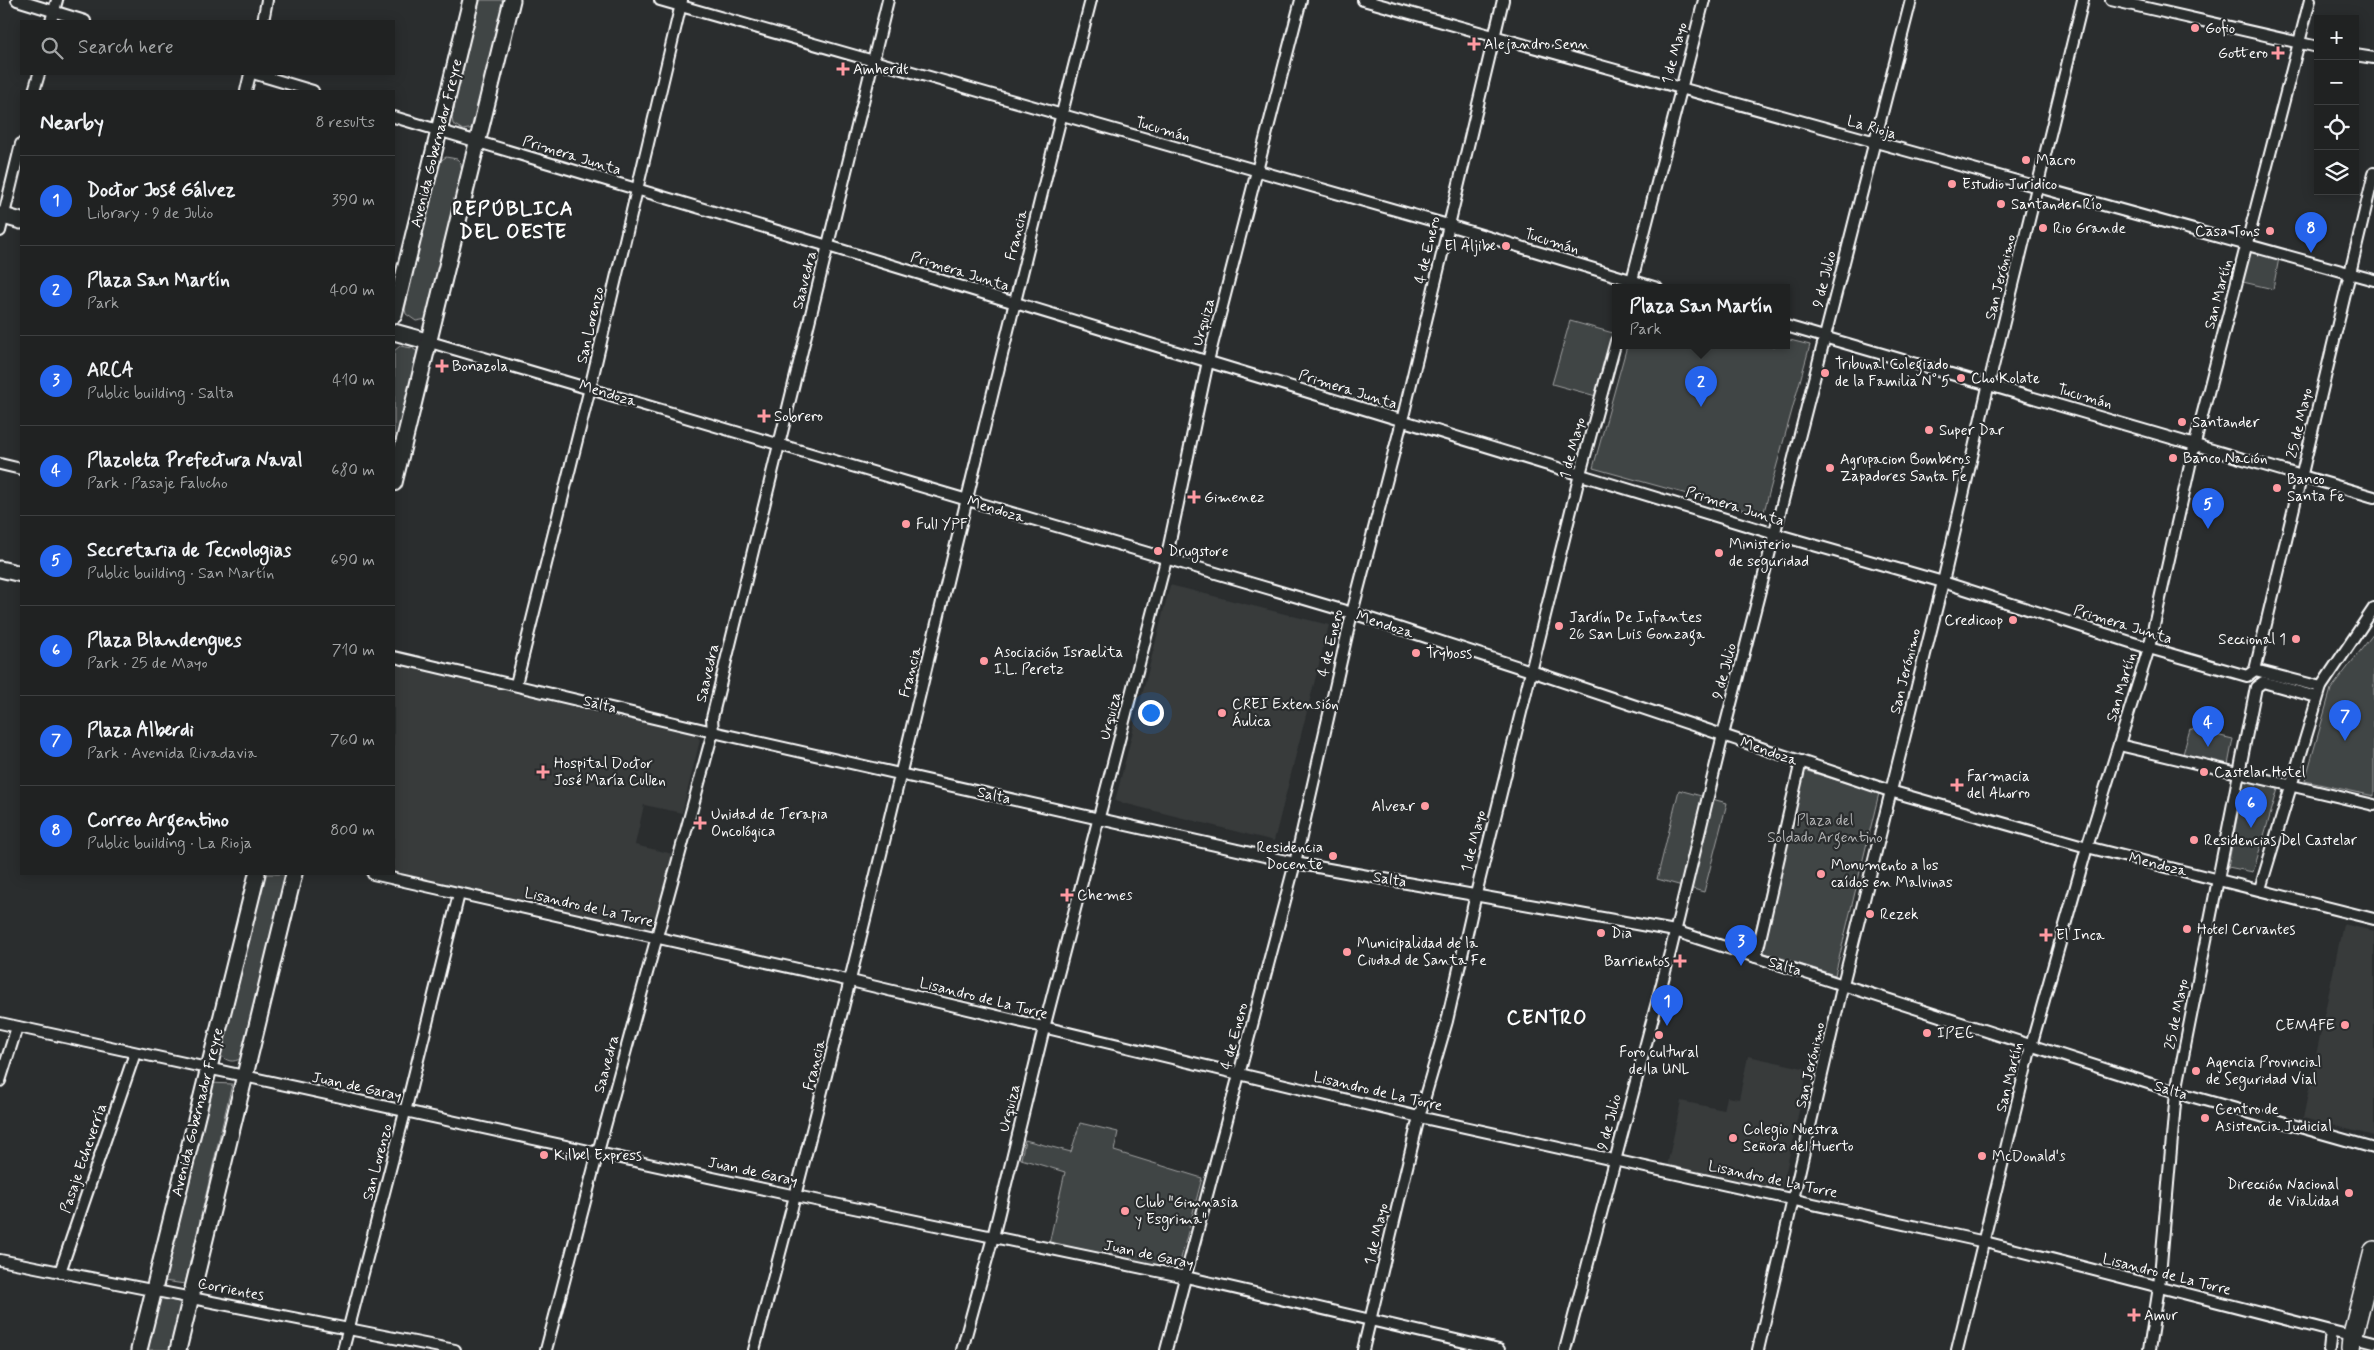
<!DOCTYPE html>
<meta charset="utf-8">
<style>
:root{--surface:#202222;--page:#2d2f2f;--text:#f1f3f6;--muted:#a2a4a5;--line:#3d3f40;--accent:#2563eb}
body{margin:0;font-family:Mynerve,sans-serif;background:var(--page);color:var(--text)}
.controls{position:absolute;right:15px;top:15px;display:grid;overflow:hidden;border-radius:0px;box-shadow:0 2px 12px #0003}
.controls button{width:45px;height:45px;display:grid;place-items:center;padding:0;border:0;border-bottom:1px solid var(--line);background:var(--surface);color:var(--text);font:25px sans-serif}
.you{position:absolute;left:1150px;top:712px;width:18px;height:18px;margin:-12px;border:4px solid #fff;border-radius:50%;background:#1a73e8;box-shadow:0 0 0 8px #1a73e833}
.badge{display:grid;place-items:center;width:32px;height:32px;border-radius:50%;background:var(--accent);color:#fff;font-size:16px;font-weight:700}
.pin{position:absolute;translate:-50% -41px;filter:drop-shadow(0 1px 2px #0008)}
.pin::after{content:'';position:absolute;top:26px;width:18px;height:15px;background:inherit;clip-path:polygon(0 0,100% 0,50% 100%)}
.popup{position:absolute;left:1612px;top:284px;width:178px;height:65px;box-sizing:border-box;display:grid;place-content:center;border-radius:0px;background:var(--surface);filter:drop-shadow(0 1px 4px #0005);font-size:16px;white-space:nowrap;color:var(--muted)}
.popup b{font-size:19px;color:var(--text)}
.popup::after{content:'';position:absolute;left:50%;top:100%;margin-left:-10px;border:10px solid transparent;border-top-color:var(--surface)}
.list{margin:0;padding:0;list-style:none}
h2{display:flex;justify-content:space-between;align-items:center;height:65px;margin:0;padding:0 20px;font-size:21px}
h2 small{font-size:16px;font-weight:400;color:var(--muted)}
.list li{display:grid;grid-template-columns:32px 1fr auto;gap:15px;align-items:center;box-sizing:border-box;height:90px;padding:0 20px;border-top:1px solid var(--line)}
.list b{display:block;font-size:19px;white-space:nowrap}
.list p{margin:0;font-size:16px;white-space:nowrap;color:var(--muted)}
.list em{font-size:16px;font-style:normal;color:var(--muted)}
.icon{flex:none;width:28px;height:28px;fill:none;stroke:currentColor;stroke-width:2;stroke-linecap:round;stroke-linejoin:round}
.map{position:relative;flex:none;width:2374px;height:1350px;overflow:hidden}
.search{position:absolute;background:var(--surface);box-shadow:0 2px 12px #0003;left:20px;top:20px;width:375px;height:55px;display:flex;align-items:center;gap:12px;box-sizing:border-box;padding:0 18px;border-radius:0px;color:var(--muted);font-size:19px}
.panel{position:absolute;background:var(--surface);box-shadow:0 2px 12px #0003;left:20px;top:90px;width:375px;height:785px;border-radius:0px}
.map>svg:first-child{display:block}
</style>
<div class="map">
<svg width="2374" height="1350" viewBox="0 0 2374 1350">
<rect width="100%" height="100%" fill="#2a2d2e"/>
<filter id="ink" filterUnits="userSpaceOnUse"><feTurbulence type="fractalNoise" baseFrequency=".02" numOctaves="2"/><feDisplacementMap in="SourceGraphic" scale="10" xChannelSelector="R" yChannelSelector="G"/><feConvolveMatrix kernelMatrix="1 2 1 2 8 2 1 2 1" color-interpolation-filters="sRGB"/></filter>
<g filter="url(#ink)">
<g fill="#373a3b">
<path d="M1170,585L1329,625L1274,841L1115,801Z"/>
<path d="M394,663L696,734L700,740L682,813L644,805L635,845L673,854L654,926L646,931L394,872Z"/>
<path d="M2343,924L2374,931V1136L2303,1118Z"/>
<path d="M1748,1056L1808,1069L1782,1190L1667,1166L1681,1101L1724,1110L1727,1097L1739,1099Z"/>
</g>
<g fill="#414445" stroke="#a0a2a2">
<path d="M479,0H505L474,128L463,130L453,124L452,118Z"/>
<path d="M446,157L457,159L461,163L462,173L427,319L416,321L406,314L405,309L437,167L440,161Z"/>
<path d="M2249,250L2279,258L2273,289L2243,282Z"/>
<path d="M1570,321L1613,333L1596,396L1552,384Z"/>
<path d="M1786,339L1810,345L1763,515L1593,468L1627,346H1786Z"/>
<path d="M400,346L412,348L418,352L419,360L394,457V351Z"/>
<path d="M2374,633V796L2305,781L2331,689Z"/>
<path d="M2190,729L2233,739L2228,765L2183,754Z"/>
<path d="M1794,767L1879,793L1835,975L1751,949Z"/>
<path d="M2244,780L2278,789L2253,872L2228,867Z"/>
<path d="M1679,790L1727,803L1704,892L1657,879Z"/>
<path d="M265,874H288L242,1058C232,1063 228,1062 219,1054Z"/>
<path d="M210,1083L232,1084L185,1284L164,1281Z"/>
<path d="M1080,1123L1118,1132L1114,1151L1202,1178L1178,1270L1049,1244L1065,1172L1021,1159L1025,1140L1071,1152Z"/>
<path d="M160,1298L183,1303L171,1350H148Z"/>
</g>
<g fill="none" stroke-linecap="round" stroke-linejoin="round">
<g stroke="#fff" stroke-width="14">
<g id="street">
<path d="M17,0L85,21"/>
<path d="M660,0L1448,225L1657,288"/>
<path d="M1363,0L2374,280"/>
<path d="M2111,0L2318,47"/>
<path d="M51,21L57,0"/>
<path d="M263,21L267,0"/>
<path d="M2355,55L2374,58"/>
<path d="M256,74L313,91"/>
<path d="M34,91L39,74"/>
<path d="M246,91L250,74"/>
<path d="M394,117L828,246L1775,534L1943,582L2149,648L2247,676L2255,670L2374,173"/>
<path d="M0,231L21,144"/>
<path d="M1630,288L1704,0"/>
<path d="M1786,326L2374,497"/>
<path d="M430,342L1352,613L1531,671L1890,791L2087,847L2374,919"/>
<path d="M0,464L21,469"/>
<path d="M394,657L713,732L1295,863L1675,931L2176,1092L2374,1148"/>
<path d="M2255,670L2321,687"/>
<path d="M516,684L590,388L682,0"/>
<path d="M2119,745L2374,805"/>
<path d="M373,874L851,981L1419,1117L1985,1242L2374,1342"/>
<path d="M2260,889L2321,687L2374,608"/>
<path d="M1756,957L1801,761"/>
<path d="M0,1023L796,1196L1186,1277L1499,1350"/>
<path d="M0,1081L17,1027"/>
<path d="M0,1260L455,1350"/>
<path d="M60,1272L135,1053"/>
<path d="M343,1350L405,1112L459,894"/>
<path d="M546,1350L598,1152L713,732L712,718L888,0"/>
<path d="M754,1350C876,902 974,449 1091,0"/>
<path d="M962,1350L993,1237L1044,1028L1166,560L1208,361L1301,0"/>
<path d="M1166,1350L1295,863L1352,613L1402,421L1503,0"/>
<path d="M1363,1350L1419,1117L1447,1021L1476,894L1580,474L1616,341"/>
<path d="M1565,1350L1671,949L1723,735L1911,0"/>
<path d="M1758,1350L1843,984L1943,582L1989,383L2083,0"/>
<path d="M1957,1350L2031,1046L2087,847L2149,648L2195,443L2310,0"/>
<path d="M2149,1350L2159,1287L2176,1092L2256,687L2263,682L2317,697"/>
<path d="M2329,1350L2331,1331"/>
</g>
</g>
<g stroke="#fff" stroke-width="19">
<g id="secondary">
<path d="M0,215L21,221"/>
<path d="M394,315L471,0"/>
<path d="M394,332L430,342"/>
<path d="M394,483L512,0"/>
<path d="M0,569L21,574"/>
<path d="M139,1350L257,874"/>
<path d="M178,1350L294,874"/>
</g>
</g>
<g stroke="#fff" stroke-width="22">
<path id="highway" d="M2351,1350L2352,1338L2374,1251"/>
</g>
<use href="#street" stroke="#2a2d2e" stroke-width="10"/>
<use href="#secondary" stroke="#2a2d2e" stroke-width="15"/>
<use href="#highway" stroke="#2a2d2e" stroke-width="19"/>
</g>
</g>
<g fill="#ff9aa2" stroke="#2a2d2e" stroke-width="2">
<circle cx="2195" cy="28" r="5"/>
<path d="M1471.5 36.5h5v5h5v5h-5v5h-5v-5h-5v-5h5z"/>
<path d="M2275.5 45.5h5v5h5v5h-5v5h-5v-5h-5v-5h5z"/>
<path d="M840.5 61.5h5v5h5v5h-5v5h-5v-5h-5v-5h5z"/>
<circle cx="2026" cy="160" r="5"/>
<circle cx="1952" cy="184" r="5"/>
<circle cx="2001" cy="204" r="5"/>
<circle cx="2043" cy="228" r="5"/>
<circle cx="2270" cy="231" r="5"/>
<circle cx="1506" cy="246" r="5"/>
<path d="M439.5 358.5h5v5h5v5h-5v5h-5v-5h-5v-5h5z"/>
<circle cx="1825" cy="373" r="5"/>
<circle cx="1961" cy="378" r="5"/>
<path d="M761.5 408.5h5v5h5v5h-5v5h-5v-5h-5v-5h5z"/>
<circle cx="2182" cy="422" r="5"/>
<circle cx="1929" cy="430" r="5"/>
<circle cx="2173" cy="458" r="5"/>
<circle cx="1830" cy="468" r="5"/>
<circle cx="2277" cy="488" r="5"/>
<path d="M1191.5 489.5h5v5h5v5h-5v5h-5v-5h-5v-5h5z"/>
<circle cx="906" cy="524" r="5"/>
<circle cx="1158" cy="551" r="5"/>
<circle cx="1719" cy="553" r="5"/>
<circle cx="2013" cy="620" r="5"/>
<circle cx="1559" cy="626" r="5"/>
<circle cx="2296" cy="639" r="5"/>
<circle cx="1416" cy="653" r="5"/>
<circle cx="984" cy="661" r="5"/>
<circle cx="1222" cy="713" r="5"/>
<path d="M540.5 764.5h5v5h5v5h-5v5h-5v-5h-5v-5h5z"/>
<circle cx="2204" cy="772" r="5"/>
<path d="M1954.5 777.5h5v5h5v5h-5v5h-5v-5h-5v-5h5z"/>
<circle cx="1425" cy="806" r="5"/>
<path d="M697.5 815.5h5v5h5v5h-5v5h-5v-5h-5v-5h5z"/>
<circle cx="2194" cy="840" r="5"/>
<circle cx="1333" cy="856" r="5"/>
<circle cx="1821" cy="874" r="5"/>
<path d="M1064.5 887.5h5v5h5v5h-5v5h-5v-5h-5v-5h5z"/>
<circle cx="1870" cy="914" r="5"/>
<circle cx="2187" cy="929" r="5"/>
<circle cx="1601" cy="933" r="5"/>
<path d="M2043.5 927.5h5v5h5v5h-5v5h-5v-5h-5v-5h5z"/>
<circle cx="1347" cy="952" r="5"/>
<path d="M1677.5 953.5h5v5h5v5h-5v5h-5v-5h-5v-5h5z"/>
<circle cx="2345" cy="1025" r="5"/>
<circle cx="1927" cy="1033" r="5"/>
<circle cx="1659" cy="1035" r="5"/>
<circle cx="2196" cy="1071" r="5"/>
<circle cx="2205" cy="1118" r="5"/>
<circle cx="1733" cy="1138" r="5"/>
<circle cx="544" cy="1155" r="5"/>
<circle cx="1982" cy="1156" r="5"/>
<circle cx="2349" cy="1193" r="5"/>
<circle cx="1125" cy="1211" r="5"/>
<path d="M2131.5 1307.5h5v5h5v5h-5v5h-5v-5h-5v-5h5z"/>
</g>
<g text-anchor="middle" stroke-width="4.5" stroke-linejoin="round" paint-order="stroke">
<g font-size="15" fill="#fff" stroke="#2a2d2e" text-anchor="start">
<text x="2205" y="33">Gofio</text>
<text x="1484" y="49">Alejandro Senn</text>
<text x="2268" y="58" text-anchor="end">Gottero</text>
<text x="853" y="74">Amherdt</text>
<text x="2036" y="165">Macro</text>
<text x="1962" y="189">Estudio Juridico</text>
<text x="2011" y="209">Santander Río</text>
<text x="2053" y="233">Rio Grande</text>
<text x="2260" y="236" text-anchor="end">Casa Tons</text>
<text x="1496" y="251" text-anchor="end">El Aljibe</text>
<text x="1835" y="369">Tribunal Colegiado<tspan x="1835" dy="17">de la Familia N° 5</tspan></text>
<text x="452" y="371">Bonazola</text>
<text x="1971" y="383">Cho Kolate</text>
<text x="774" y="421">Sobrero</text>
<text x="2192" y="427">Santander</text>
<text x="1939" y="435">Super Dar</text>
<text x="2183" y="463">Banco Nación</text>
<text x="1840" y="464">Agrupacion Bomberos<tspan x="1840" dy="17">Zapadores Santa Fe</tspan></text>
<text x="2287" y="484">Banco<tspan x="2287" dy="17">Santa Fe</tspan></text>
<text x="1204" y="502">Gimenez</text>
<text x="916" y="529">Full YPF</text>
<text x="1729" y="549">Ministerio<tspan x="1729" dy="17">de seguridad</tspan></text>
<text x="1168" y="556">Drugstore</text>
<text x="1569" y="622">Jardín De Infantes<tspan x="1569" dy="17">26 San Luis Gonzaga</tspan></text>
<text x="2003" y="625" text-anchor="end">Credicoop</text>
<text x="2286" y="644" text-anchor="end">Seccional 1</text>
<text x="994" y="657">Asociación Israelita<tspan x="994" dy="17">I.L. Peretz</tspan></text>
<text x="1426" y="658">Tryboss</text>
<text x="1232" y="709">CREI Extensión<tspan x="1232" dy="17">Áulica</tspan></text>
<text x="554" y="768">Hospital Doctor<tspan x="554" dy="17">José María Cullen</tspan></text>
<text x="2214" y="777">Castelar Hotel</text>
<text x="1967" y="781">Farmacia<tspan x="1967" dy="17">del Ahorro</tspan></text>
<text x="1415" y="811" text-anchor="end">Alvear</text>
<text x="711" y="819">Unidad de Terapia<tspan x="711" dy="17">Oncológica</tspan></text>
<text x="2204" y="845">Residencias Del Castelar</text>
<text x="1323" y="852" text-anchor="end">Residencia<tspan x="1323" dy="17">Docente</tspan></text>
<text x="1831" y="870">Monumento a los<tspan x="1831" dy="17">caídos en Malvinas</tspan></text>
<text x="1077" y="900">Chemes</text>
<text x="1880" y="919">Rezek</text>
<text x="2197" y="934">Hotel Cervantes</text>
<text x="1611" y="938">Dia</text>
<text x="2056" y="940">El Inca</text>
<text x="1357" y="948">Municipalidad de la<tspan x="1357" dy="17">Ciudad de Santa Fe</tspan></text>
<text x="1670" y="966" text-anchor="end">Barrientos</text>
<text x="2335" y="1030" text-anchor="end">CEMAFE</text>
<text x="1937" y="1038">IPEC</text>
<text x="1659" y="1057" text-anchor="middle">Foro cultural<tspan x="1659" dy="17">de la UNL</tspan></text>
<text x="2206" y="1067">Agencia Provincial<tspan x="2206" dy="17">de Seguridad Vial</tspan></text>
<text x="2215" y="1114">Centro de<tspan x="2215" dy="17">Asistencia Judicial</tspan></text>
<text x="1743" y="1134">Colegio Nuestra<tspan x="1743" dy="17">Señora del Huerto</tspan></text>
<text x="554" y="1160">Kilbel Express</text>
<text x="1992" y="1161">McDonald's</text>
<text x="2339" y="1189" text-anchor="end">Dirección Nacional<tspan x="2339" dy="17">de Vialidad</tspan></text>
<text x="1135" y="1207">Club "Gimnasia<tspan x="1135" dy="17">y Esgrima"</tspan></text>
<text x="2144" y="1320">Amur</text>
</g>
<g font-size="15" fill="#fff" stroke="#2a2d2e">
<text transform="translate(1674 53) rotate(-75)" y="5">1 de Mayo</text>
<text transform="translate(1872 127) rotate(16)" y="5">La Rioja</text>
<text transform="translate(1163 129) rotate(16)" y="5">Tucumán</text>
<text transform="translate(436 143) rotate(-76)" y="5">Avenida Gobernador Freyre</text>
<text transform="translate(572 155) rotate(17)" y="5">Primera Junta</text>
<text transform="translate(1016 235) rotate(-76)" y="5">Francia</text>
<text transform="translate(1552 241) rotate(17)" y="5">Tucumán</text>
<text transform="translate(1427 250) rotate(-77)" y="5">4 de Enero</text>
<text transform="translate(960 271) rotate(17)" y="5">Primera Junta</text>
<text transform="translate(2000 277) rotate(-76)" y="5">San Jerónimo</text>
<text transform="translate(1824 279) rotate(-76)" y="5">9 de Julio</text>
<text transform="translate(804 280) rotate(-76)" y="5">Saavedra</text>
<text transform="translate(2218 294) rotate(-75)" y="5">San Martín</text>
<text transform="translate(1203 322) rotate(-75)" y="5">Urquiza</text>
<text transform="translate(590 325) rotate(-77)" y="5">San Lorenzo</text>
<text transform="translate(1348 389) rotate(17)" y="5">Primera Junta</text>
<text transform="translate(608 393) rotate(17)" y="5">Mendoza</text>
<text transform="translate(2085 396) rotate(16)" y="5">Tucumán</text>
<text transform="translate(2299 423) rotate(-77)" y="5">25 de Mayo</text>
<text transform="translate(1572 448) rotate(-75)" y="5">1 de Mayo</text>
<text transform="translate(1735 506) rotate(17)" y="5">Primera Junta</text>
<text transform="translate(996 509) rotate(17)" y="5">Mendoza</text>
<text transform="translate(1385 624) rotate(18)" y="5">Mendoza</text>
<text transform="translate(2123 624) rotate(17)" y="5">Primera Junta</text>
<text transform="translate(1330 643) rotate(-77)" y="5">4 de Enero</text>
<text transform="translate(1724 671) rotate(-75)" y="5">9 de Julio</text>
<text transform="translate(1905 671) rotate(-76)" y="5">San Jerónimo</text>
<text transform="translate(910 672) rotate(-76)" y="5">Francia</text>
<text transform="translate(707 673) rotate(-77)" y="5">Saavedra</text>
<text transform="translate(2121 687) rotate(-73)" y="5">San Martín</text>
<text transform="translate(600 704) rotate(14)" y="5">Salta</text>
<text transform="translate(1110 716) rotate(-76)" y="5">Urquiza</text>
<text transform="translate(1769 751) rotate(19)" y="5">Mendoza</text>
<text transform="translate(994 795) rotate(13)" y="5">Salta</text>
<text transform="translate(1473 841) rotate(-76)" y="5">1 de Mayo</text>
<text transform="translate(2158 864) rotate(14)" y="5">Mendoza</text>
<text transform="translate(1390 879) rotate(10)" y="5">Salta</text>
<text transform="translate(589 907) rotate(13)" y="5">Lisandro de La Torre</text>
<text transform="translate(1785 966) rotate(17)" y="5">Salta</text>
<text transform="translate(984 998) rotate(14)" y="5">Lisandro de La Torre</text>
<text transform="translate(2176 1014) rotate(-79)" y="5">25 de Mayo</text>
<text transform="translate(1234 1036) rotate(-75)" y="5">4 de Enero</text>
<text transform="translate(606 1064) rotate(-75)" y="5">Saavedra</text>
<text transform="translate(814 1065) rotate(-76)" y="5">Francia</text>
<text transform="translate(1810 1065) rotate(-77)" y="5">San Jerónimo</text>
<text transform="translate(2009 1077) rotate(-76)" y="5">San Martín</text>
<text transform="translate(357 1086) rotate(12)" y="5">Juan de Garay</text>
<text transform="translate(2171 1090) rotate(17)" y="5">Salta</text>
<text transform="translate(1378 1091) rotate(13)" y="5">Lisandro de La Torre</text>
<text transform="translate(1009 1108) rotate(-76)" y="5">Urquiza</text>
<text transform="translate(197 1112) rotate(-76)" y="5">Avenida Gobernador Freyre</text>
<text transform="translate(1609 1122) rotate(-75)" y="5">9 de Julio</text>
<text transform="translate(83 1158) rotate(-71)" y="5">Pasaje Echeverría</text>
<text transform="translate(377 1162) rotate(-75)" y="5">San Lorenzo</text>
<text transform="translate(753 1171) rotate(12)" y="5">Juan de Garay</text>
<text transform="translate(1773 1179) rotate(12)" y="5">Lisandro de La Torre</text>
<text transform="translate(1376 1234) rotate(-77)" y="5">1 de Mayo</text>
<text transform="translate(1149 1254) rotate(12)" y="5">Juan de Garay</text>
<text transform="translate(2167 1274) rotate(14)" y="5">Lisandro de La Torre</text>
<text transform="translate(231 1289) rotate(11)" y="5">Corrientes</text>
</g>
<g font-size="15" fill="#b3b4b5" stroke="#2a2d2e">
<text x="1825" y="825">Plaza del<tspan x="1825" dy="17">Soldado Argentino</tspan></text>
</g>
<g font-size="20" font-weight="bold" letter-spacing="1" fill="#fff" stroke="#2a2d2e">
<text x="513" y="215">REPÚBLICA<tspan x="513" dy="23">DEL OESTE</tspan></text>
<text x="1547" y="1024">CENTRO</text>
</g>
</g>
</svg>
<div class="controls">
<button>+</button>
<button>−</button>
<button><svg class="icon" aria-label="locate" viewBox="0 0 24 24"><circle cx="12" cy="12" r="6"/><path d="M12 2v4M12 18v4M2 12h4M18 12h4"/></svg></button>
<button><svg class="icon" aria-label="layers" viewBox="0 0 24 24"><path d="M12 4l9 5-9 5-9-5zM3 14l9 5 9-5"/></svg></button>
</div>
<div class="you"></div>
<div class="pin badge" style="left:1667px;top:1026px">1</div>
<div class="pin badge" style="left:1701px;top:407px">2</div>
<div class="popup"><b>Plaza San Martín</b>Park</div>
<div class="pin badge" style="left:1741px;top:966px">3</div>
<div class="pin badge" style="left:2208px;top:747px">4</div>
<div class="pin badge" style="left:2208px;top:529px">5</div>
<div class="pin badge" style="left:2251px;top:828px">6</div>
<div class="pin badge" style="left:2345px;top:741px">7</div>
<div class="pin badge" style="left:2311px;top:253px">8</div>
<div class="search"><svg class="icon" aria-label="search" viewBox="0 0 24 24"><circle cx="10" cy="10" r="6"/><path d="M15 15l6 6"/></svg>Search here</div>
<section class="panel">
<h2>Nearby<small>8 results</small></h2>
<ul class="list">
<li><span class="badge">1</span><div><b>Doctor José Gálvez</b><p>Library · 9 de Julio</p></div><em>390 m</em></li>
<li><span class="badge">2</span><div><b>Plaza San Martín</b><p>Park</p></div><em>400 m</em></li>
<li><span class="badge">3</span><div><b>ARCA</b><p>Public building · Salta</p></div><em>410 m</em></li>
<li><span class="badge">4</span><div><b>Plazoleta Prefectura Naval</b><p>Park · Pasaje Falucho</p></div><em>680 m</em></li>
<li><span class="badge">5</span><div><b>Secretaria de Tecnologias</b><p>Public building · San Martín</p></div><em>690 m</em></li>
<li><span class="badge">6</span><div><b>Plaza Blandengues</b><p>Park · 25 de Mayo</p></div><em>710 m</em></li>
<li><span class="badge">7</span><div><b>Plaza Alberdi</b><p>Park · Avenida Rivadavia</p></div><em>760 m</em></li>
<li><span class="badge">8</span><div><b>Correo Argentino</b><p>Public building · La Rioja</p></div><em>800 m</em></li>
</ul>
</section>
</div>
